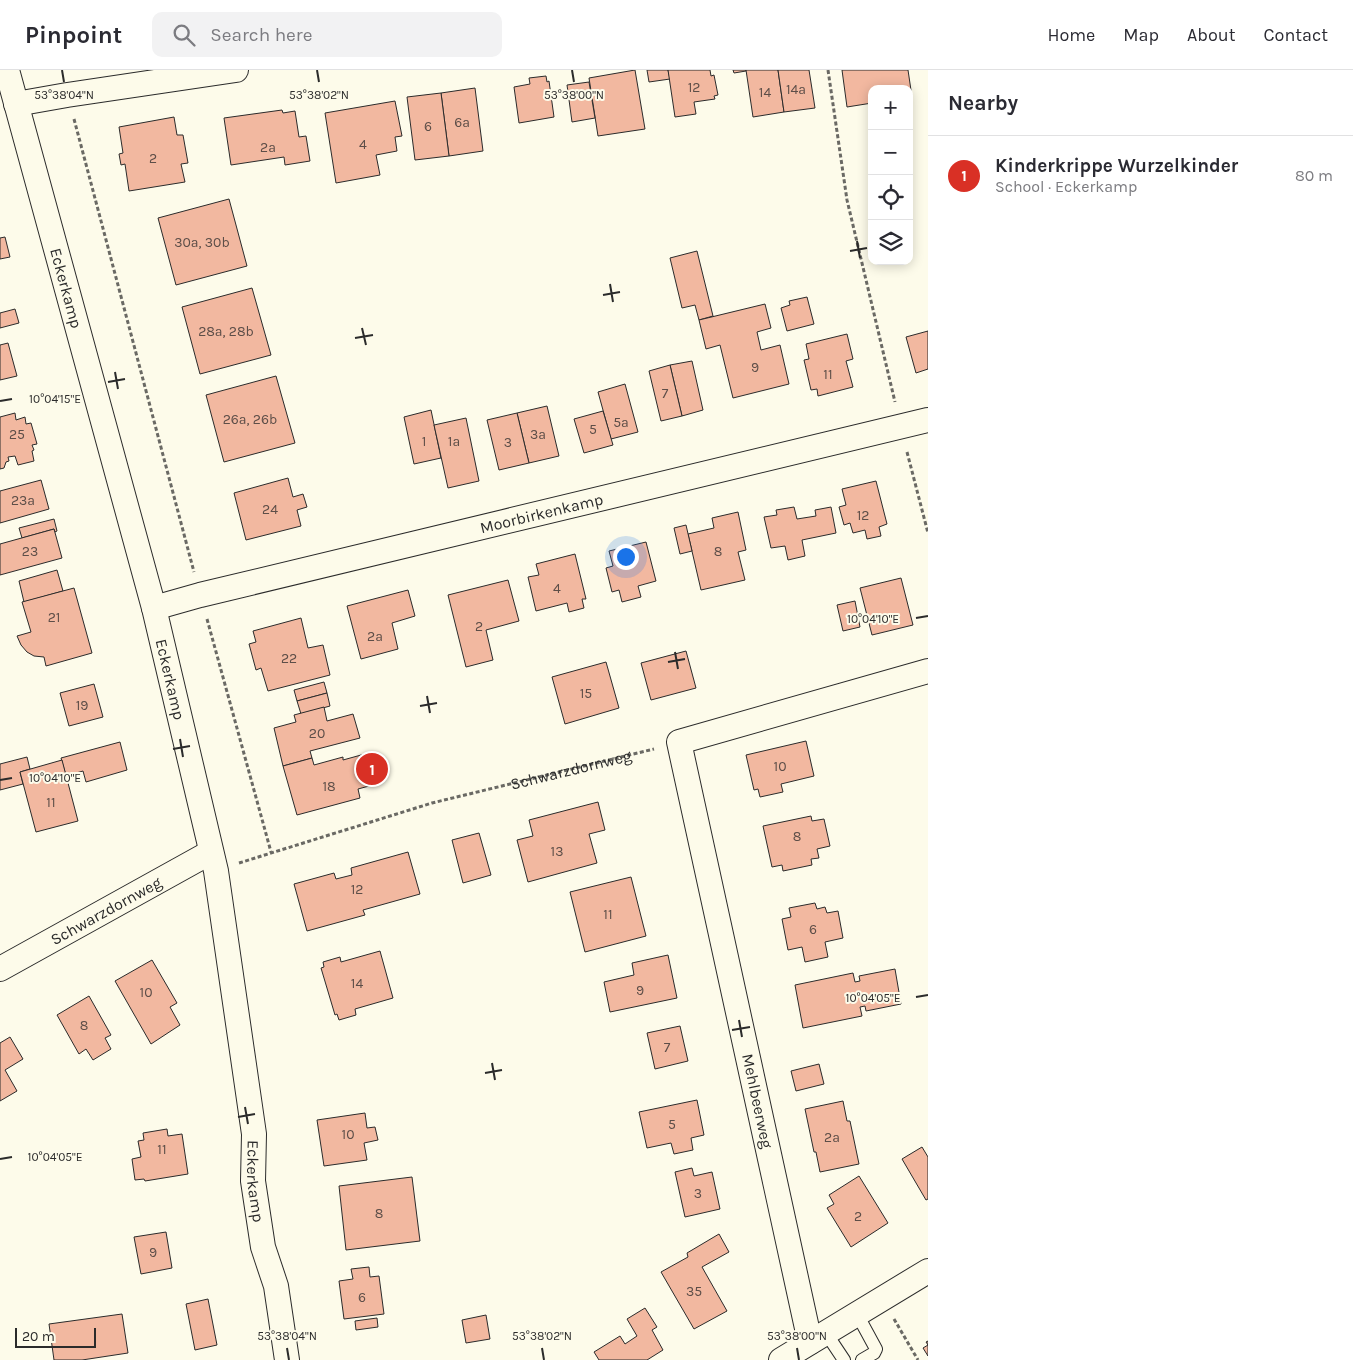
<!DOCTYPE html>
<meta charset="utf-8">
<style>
:root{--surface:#fff;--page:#f2f2f3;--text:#2b2b33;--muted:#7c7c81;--line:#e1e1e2;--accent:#d93025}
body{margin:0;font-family:Karla,sans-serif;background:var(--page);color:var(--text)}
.controls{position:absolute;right:15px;top:15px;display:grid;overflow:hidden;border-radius:10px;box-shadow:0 2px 12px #0003}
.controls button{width:45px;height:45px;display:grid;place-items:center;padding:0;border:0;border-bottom:1px solid var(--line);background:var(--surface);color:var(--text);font:25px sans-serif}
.scale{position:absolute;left:15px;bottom:12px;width:81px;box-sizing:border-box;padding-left:5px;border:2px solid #2b2b2b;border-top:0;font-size:14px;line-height:18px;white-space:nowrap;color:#2b2b2b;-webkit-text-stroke:4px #fdfbea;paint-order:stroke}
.you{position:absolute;left:625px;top:486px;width:18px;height:18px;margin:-12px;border:4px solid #fff;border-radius:50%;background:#1a73e8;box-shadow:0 0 0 8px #1a73e833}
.badge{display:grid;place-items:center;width:32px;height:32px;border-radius:50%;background:var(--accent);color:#fff;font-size:16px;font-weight:700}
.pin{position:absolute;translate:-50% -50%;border:2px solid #fff;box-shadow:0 1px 5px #0006}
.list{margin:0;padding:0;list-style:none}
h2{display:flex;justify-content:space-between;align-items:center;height:65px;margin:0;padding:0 20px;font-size:21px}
h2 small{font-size:16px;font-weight:400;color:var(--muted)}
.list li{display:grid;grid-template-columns:32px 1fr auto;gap:15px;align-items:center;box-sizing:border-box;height:80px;padding:0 20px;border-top:1px solid var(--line)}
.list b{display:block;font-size:19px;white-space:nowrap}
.list p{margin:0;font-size:16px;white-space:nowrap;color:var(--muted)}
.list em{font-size:16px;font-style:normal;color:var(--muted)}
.icon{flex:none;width:28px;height:28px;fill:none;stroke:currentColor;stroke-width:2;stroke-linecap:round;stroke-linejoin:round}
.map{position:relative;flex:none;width:928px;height:1290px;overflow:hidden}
header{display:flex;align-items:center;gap:30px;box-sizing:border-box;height:70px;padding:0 25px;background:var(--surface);border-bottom:1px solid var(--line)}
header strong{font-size:24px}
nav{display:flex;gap:28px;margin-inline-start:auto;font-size:18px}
.search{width:350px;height:45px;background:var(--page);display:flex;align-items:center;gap:12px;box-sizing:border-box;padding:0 18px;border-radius:10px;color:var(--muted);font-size:19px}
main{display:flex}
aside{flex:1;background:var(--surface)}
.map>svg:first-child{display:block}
</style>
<header>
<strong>Pinpoint</strong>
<div class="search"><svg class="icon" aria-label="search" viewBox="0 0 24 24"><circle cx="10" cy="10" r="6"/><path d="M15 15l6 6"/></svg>Search here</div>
<nav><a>Home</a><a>Map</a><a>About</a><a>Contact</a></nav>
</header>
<main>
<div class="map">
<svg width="928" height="1290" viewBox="0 0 928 1290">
<rect width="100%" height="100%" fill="#fdfbea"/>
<g fill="#f2b8a0" stroke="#2b2b2b">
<path d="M635,0L645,59L598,66L589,8Z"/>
<path d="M647,0H668L670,9L649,12Z"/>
<path d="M668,0H710L711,6L714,5L718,25L714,26L715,29L694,32L696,44L675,47Z"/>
<path d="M733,0H746V1L734,3Z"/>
<path d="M746,0H778L784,42L753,47Z"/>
<path d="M778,0H809L815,38L784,42Z"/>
<path d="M842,0H908L912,27L909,28V19H872V33L847,37Z"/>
<path d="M546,6L547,12L549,11L554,47L519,53L514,17L530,14L529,8Z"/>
<path d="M589,12L595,48L572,52L567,15Z"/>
<path d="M475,18L483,81L449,86L441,23Z"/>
<path d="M441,23L449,86L415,90L407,27Z"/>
<path d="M395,31L402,66L395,67L397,81L376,85L380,105L336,113L325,43Z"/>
<path d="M282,40L283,43L295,41L299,67L306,66L310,91L285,95L284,87L231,95L224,48Z"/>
<path d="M174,47L177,65H183L188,93L181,94L185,112L129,121L125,94L121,95L119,84L123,83L119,57Z"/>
<path d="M229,129L247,196L176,215L158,148Z"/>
<path d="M5,167L10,187L0,189V168Z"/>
<path d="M697,181L713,246L699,250L695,235L682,238L670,188Z"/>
<path d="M252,218L271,285L200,304L182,237Z"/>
<path d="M807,227L814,254L787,261L781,238L790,235L789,231Z"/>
<path d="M765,234L771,258L757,262L761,280L780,275L789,314L733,328L720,275L706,279L699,250Z"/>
<path d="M15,239L19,253L0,258V243Z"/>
<path d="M928,261V299L916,303L906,267Z"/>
<path d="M847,264L853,289L846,291L853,317L818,326L817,319L811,320L804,290L809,289L806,274Z"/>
<path d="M8,273L17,306L0,310V275Z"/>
<path d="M692,291L703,340L682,346L670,295Z"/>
<path d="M670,295L682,346L661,351L649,301Z"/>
<path d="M276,306L295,373L224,392L206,325Z"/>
<path d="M625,314L638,362L611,369L598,322Z"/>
<path d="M547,336L559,386L529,393L517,343Z"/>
<path d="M431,340L441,388L414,394L404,347Z"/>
<path d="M603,341L613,375L584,383L574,349Z"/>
<path d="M15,343L16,350L25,347L26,354L31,353L37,374L32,375L34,380L32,381L34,391L18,395L15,386L8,387L9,391L6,392L4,398L0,399V347Z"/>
<path d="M517,343L529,393L499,400L487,350Z"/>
<path d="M466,348L479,411L448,418L434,355Z"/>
<path d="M288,408L293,427L303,424L307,437L297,440L301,456L246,470L234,423Z"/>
<path d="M41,410L49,439L0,453V421Z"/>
<path d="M876,411L887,454L879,457L881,466L867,469L865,460L853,463L850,453L844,455L839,437L846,435L842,419Z"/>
<path d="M794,437L797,449L816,446L815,440L831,437L836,463L802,470L805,486L788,490L785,476L771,478L764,447L777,445L776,440Z"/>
<path d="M738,442L746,480L738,482L745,510L701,520L688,464L714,458L712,448Z"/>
<path d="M54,449L57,461L55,462L54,459L22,468L19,458Z"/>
<path d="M686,455L692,481L680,484L674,458Z"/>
<path d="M54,459L62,488L0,505V474Z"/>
<path d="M646,472L656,511L638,516L641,527L622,532L619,520L612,522L606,498L613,496L609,481Z"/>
<path d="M575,484L586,529H582L584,538L569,542L567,533L536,541L528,507L539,505L536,494Z"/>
<path d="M57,500L63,521L24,532L19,511Z"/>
<path d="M901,508L913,555L872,565L860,518Z"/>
<path d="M508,510L519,551L486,560L493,590L466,597L448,525Z"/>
<path d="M74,518L92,583L46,596L44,587L34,586L27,582L21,575L17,566L31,562L22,532Z"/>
<path d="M408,520L415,546L392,553L398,579L361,589L347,536Z"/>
<path d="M855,531L860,557L843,561L837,535Z"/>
<path d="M301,548L308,578L323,575L330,605L268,621L261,598L256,600L249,574L256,572L253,561Z"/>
<path d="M686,581L696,618L651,630L641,593Z"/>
<path d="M606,592L619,638L565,654L552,607Z"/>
<path d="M324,612L327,623L297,631L294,620Z"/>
<path d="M94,614L103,647L69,656L60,623Z"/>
<path d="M327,623L330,636L301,644L297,631Z"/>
<path d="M324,637L327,651L353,644L360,668L310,681L312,688L283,696L274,658L296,652L294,645Z"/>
<path d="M806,671L814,706L781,714L783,722L760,727L758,719L754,720L746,685Z"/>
<path d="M120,672L127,700L86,712L83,701L66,706L61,688Z"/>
<path d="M372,682L380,713L358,719L360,728L297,745L283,696L312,688L314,695L343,687V690Z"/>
<path d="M27,687L30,699L20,702L23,714L0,720V694Z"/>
<path d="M62,690L78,751L36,762L20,702Z"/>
<path d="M598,732L605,760L589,764L597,793L528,812L517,770L533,766L529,750Z"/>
<path d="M811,746L812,751L824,749L830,776L817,779L819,788L811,789L812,795L783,801L782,795L772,797L763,756Z"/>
<path d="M479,763L491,805L463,813L452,770Z"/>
<path d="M408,782L420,824L363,840L365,845L307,861L294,814L334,803L336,809L352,805L351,798Z"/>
<path d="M631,807L646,866L585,882L570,822Z"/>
<path d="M815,833L817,839L825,837L827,843L838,841L843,868L825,872L828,887L805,892L802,877L788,880L782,849L791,847L789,838Z"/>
<path d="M380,881L393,928L355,939L356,945L339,950L337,944L335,945L321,898L324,897L323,892L340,887L341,892Z"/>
<path d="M668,885L677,928L610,942L604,912L634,905L632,893Z"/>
<path d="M152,890L177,933L170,937L180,955L151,974L115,911Z"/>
<path d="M895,899L901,934L866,941L865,936L860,937L862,946L803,958L795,915L853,903L855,912L860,911L859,906Z"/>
<path d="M89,926L111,965L105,968L111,979L93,990L86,979L79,984L57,945Z"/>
<path d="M680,956L688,991L655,999L647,963Z"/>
<path d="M10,967L23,989L5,1000L17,1021L0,1031V973Z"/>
<path d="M819,994L824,1014L796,1021L791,1001Z"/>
<path d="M697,1030L704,1065L691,1068L693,1080L674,1084L671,1073L647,1078L639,1042Z"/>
<path d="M843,1031L847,1051H850L859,1094L820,1102L816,1082H814L805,1039Z"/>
<path d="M365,1043L367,1058L375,1057L378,1070L364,1073L367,1090L324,1096L317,1050Z"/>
<path d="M167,1059L168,1066L182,1064L188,1104L145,1111L144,1109L135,1110L132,1089L141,1087L138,1071L144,1070L143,1063Z"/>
<path d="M922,1077L928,1087V1129L926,1130L902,1089Z"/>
<path d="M692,1098L694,1106L712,1102L720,1139L685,1147L675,1102Z"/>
<path d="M859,1106L888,1153L851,1177L827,1138L834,1134L829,1125Z"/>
<path d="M412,1107L420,1171L346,1180L339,1116Z"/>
<path d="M166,1162L172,1198L141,1204L134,1167Z"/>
<path d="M719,1164L729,1182L702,1197L727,1241L694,1259L661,1202L688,1187L687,1183Z"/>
<path d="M369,1197L370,1207L379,1206L384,1244L344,1249L339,1211L353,1209L351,1199Z"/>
<path d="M208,1229L217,1275L195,1280L186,1234Z"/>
<path d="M645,1238L657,1257L652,1260L663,1280L647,1290H599L594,1282L620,1266L625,1274L637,1266L627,1249Z"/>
<path d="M122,1244L128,1283L82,1290H54L49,1254Z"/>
<path d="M486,1245L490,1269L466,1273L462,1250Z"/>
<path d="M377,1248L378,1257L356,1260L355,1251Z"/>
<path d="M928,1271V1286L923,1278L928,1275L926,1272Z"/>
</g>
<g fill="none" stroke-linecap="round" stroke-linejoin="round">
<g stroke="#2b2b2b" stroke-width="14">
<g id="lane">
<path d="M857,1244L876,1279L874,1283L862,1290"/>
<path d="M826,1263L844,1290"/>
</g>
</g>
<g stroke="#2b2b2b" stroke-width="26">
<g id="street">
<path id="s2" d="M7,0L154,538L216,801L254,1064L253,1111L263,1177L276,1216L287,1290"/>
<path d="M16,34L67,25L236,0"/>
<path id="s3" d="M154,538L200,525L928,350"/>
<path id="s4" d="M0,899L211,782"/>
<path d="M810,1272L679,672L928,601"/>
<path d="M781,1290L928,1201"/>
</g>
</g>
<g stroke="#6a6964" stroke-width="3" stroke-dasharray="4 2.5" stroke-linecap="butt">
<path d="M828,0L847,130L895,332"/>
<path d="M74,49L194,502"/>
<path d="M907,382L928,463"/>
<path d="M207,549L271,782"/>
<path id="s1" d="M239,793L432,733L654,679"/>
<path d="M894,1249L918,1290"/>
</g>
<use href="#lane" stroke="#fdfbea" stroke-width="12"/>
<use href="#street" stroke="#fdfbea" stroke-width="24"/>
</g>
<path fill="none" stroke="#2b2b2b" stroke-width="2" d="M62,0L64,12M317,0L319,12M572,0L574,12M857,171L860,188M850,181L867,178M610,214L613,232M603,225L620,222M362,258L366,275M355,268L373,265M115,302L118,319M108,312L125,309M0,331L12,329M916,548L928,546M675,582L678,599M668,592L685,589M427,626L430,643M420,636L437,633M180,669L183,687M173,679L190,676M0,710L12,708M916,927L928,925M739,950L742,967M732,960L750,957M492,993L495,1010M485,1003L502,1000M245,1037L248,1054M238,1047L255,1044M0,1089L12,1087M287,1278L289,1290M542,1278L544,1290M797,1278L799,1290"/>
<g text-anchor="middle" stroke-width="4" stroke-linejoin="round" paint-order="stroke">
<g font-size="14" fill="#5d4e48">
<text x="694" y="22">12</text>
<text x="796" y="24">14a</text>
<text x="765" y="27">14</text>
<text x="462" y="57">6a</text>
<text x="428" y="61">6</text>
<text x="363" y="79">4</text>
<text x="268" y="82">2a</text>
<text x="153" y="93">2</text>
<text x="202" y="177">30a, 30b</text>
<text x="226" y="266">28a, 28b</text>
<text x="755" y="302">9</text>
<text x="828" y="309">11</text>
<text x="665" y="328">7</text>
<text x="250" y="354">26a, 26b</text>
<text x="621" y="357">5a</text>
<text x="593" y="364">5</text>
<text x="17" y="369">25</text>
<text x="538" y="369">3a</text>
<text x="424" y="376">1</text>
<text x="454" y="376">1a</text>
<text x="508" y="377">3</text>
<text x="23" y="435">23a</text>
<text x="270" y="444">24</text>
<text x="863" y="450">12</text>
<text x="30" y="486">23</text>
<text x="718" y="486">8</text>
<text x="557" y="523">4</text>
<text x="54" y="552">21</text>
<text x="479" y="561">2</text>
<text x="375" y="571">2a</text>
<text x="289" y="593">22</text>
<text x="586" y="628">15</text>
<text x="82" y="640">19</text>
<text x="317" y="668">20</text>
<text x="780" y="701">10</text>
<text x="329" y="721">18</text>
<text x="51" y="737">11</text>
<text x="797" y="771">8</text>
<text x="557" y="786">13</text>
<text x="357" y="824">12</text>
<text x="608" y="849">11</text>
<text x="813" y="864">6</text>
<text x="357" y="918">14</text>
<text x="640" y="925">9</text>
<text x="146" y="927">10</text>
<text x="84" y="960">8</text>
<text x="667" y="982">7</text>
<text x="672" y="1059">5</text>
<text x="348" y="1069">10</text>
<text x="832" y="1072">2a</text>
<text x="162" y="1084">11</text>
<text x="698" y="1128">3</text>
<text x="379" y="1148">8</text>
<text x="858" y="1151">2</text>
<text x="153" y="1187">9</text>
<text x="694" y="1226">35</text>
<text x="362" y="1232">6</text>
</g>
<g font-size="16" fill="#2b2b2b" stroke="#fdfbea">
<text dy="6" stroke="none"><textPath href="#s2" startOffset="226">Eckerkamp</textPath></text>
<text dy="6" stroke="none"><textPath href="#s3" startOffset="399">Moorbirkenkamp</textPath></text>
<text dy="6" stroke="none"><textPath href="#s2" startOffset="631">Eckerkamp</textPath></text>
<text dy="6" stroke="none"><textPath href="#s1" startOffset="345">Schwarzdornweg</textPath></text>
<text dy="6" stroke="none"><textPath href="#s4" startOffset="121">Schwarzdornweg</textPath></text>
<text transform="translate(758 1031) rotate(78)" y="6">Mehlbeerweg</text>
<text dy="6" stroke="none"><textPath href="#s2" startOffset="1141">Eckerkamp</textPath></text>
</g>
</g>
<g font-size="12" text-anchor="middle" fill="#2b2b2b" stroke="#fdfbea" stroke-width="4" stroke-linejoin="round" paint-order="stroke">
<text x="64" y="29">53°38'04"N</text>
<text x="319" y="29">53°38'02"N</text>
<text x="574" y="29">53°38'00"N</text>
<text x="55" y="333">10°04'15"E</text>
<text x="873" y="553">10°04'10"E</text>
<text x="55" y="712">10°04'10"E</text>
<text x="873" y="932">10°04'05"E</text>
<text x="55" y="1091">10°04'05"E</text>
<text x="287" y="1270">53°38'04"N</text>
<text x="542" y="1270">53°38'02"N</text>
<text x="797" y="1270">53°38'00"N</text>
</g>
</svg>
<div class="controls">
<button>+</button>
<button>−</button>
<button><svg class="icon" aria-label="locate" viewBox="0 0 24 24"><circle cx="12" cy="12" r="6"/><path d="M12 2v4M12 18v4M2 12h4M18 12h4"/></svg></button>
<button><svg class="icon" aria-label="layers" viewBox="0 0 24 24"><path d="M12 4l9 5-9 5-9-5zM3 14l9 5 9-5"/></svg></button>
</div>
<div class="scale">20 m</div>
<div class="you"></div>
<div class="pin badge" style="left:372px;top:699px">1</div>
</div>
<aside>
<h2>Nearby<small></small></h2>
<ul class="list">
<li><span class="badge">1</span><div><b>Kinderkrippe Wurzelkinder</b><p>School · Eckerkamp</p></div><em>80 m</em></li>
</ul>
</aside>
</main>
